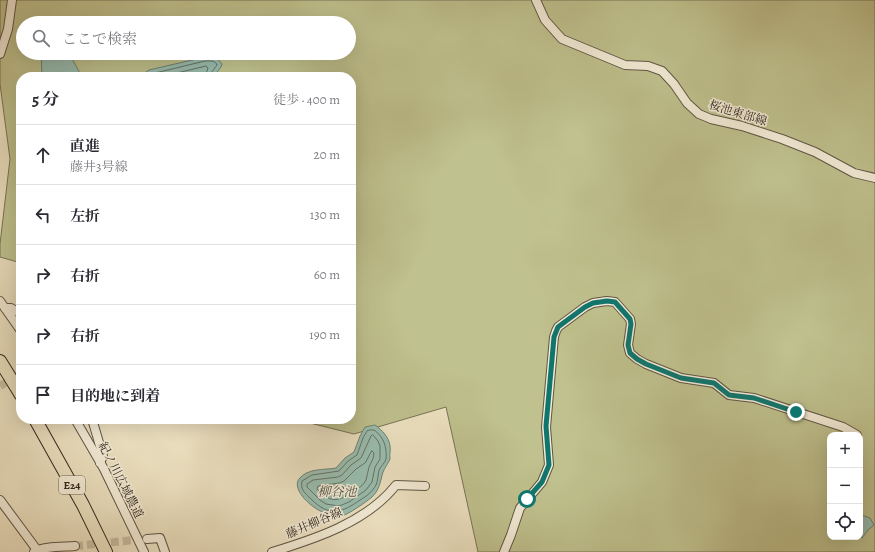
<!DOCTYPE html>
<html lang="ja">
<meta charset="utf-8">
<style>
:root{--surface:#fff;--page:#f7f7f7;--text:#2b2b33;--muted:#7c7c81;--line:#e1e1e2}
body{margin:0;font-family:Alegreya,"Noto Serif JP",serif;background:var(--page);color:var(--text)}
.controls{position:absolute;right:12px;bottom:12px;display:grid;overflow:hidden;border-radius:8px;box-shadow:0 4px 16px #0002}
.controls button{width:36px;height:36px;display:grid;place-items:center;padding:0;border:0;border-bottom:1px solid var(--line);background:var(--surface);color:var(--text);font:20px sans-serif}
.stop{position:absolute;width:12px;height:12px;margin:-9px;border:3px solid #0f766e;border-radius:50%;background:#fff}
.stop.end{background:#0f766e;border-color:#fff;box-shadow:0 1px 4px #0008}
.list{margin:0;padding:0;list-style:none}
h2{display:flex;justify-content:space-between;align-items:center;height:52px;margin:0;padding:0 16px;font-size:17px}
h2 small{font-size:13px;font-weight:400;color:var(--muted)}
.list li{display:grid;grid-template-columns:26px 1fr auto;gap:12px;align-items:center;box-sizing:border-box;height:60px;padding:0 16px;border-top:1px solid var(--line)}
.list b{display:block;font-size:15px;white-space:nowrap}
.list p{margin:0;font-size:13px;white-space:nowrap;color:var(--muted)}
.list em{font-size:13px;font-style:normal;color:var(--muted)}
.icon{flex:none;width:22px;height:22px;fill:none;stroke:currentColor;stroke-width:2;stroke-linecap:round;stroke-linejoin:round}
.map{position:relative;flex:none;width:875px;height:552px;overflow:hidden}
.search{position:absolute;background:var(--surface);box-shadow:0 4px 16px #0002;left:16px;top:16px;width:340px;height:44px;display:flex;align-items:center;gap:10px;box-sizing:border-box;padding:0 14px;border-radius:22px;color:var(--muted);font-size:15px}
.panel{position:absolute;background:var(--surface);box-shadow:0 4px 16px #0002;left:16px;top:72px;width:340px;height:352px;border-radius:16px}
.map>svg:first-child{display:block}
</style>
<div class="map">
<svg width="875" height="552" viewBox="0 0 875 552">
<rect width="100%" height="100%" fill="#ece1c1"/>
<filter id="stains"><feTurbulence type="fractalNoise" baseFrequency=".005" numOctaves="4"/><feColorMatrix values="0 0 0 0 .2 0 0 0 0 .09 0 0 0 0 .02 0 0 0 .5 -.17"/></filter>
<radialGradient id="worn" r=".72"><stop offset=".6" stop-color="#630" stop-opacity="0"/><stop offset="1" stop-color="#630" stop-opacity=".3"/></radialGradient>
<path fill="#bfc18e" stroke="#787456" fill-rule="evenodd" d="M0,0H875V552H478L446,407L354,434L294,419H351V77H21V263L0,257V244L10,159L0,84ZM23,23H349V53H23ZM830,435H860V537H830Z"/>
<g fill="#99beb0" stroke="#6f8275">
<path d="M41,53H70C72,62 79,68 81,77H42Z"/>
<path d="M205,57C212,57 217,57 222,64L221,67L213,77H139L149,70Z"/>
<path d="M375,425C382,430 389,437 390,446C391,451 389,454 390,459C388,464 385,467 383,472C380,482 380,489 372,497C366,502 348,515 341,516C336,516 327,514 323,512C313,509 291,490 299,479C307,468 325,470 336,468L345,458L354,452L360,436L365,427Z"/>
<path d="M862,515L870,518L874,525L869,529L862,538L860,537L862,526L860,517Z"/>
</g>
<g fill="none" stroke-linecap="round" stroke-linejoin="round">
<g stroke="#657266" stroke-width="1">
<path d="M146,77L151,74L205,61C210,61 215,60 217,65L211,73L210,77"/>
<path d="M160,77L206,66L208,68L205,77"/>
<path d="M370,430H374C384,437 387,447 386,459C385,463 381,466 379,470C378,475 378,480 376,485C372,492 367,496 360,500C342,513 329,517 311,499C306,494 300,490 302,481L312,475L339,471L348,461L357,455L363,438L367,431Z"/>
<path d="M373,435L378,441L380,446V459L375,467L372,482L366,490L349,502L339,506L326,504L320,500L307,487V484L313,480L338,477L342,475L351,465L361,458L371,436Z"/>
<path d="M372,451L374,453C374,459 371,462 369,467C368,471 367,476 366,480C364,485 359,488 355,490C338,502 332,504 317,489L318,486L339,483L344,481L356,469L365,463Z"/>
</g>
<g stroke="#c7bca0" stroke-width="8" stroke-dasharray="8 4" stroke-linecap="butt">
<path d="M0,386L21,373"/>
<path d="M75,546L144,539"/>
</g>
<g stroke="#605646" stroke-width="10">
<g id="minor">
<path d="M536,0L545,20L562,39L625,65L648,66L662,71L674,84L687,103L699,114L711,119L742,126L782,139L815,152L854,173L875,178"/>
<path d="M0,54L8,29L12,0"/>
<path d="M0,301L21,331"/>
<path d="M5,308H11L21,314"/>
<path d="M75,419L104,469L144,552"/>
<path d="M92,419L103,456L100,463"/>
<path d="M0,500L37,550"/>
<path d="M147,539L160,538L165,552"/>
<path d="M34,552C43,546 64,547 75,546"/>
<path d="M272,552C315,539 367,522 396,485L425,486"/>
<path d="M504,552L511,535L520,508L542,482L549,465L546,427L554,337L556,331L558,327L585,307L593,303L607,301L615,302L630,319L631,324L628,345L630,353L637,359L646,364L681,378L714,383L729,395L754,398L843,427L857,435"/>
</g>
</g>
<g stroke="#31271d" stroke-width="14">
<g id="highway">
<path d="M0,361L21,395"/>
<path d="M35,419L83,505L106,552"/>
</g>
</g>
<use href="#minor" stroke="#f3ecd7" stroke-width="8"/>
<use href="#highway" stroke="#ece1c1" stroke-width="12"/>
</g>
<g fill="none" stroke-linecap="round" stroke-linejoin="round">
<path stroke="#0f766e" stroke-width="5" d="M527,499L542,482L549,465L546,426L554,337L558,327L585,307L593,303L607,301L615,302L630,319L631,324L628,345L630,353L637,359L646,364L681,378L714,383L729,395L754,398L796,412"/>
</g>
<g text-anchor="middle" stroke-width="3" stroke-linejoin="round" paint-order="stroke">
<rect fill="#f3ecd7" stroke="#6b6255" stroke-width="1" x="59" y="476" width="26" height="18" rx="3"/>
<g font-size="11" font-weight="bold" fill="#31271d">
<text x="72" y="489">E24</text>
</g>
<g font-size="12" fill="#31271d" stroke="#f3ecd7">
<text transform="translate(738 113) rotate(17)" y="4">桜池東部線</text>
<text transform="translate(121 480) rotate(63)" y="4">紀ノ川広域農道</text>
<text transform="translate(314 523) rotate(-23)" y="4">藤井柳谷線</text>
</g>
<g font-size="13" font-style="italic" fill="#505449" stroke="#f3ecd7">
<text x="337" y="496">柳谷池</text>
</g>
</g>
<rect width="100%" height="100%" filter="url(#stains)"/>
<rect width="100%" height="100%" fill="url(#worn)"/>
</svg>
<div class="controls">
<button>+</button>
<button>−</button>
<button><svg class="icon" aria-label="locate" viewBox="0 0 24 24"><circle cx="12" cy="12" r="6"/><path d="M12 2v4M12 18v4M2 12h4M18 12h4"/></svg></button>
</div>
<div class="stop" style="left:527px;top:499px"></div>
<div class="stop end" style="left:796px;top:412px"></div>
<div class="search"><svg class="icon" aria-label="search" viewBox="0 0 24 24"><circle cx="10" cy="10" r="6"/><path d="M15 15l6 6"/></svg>ここで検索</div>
<section class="panel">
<h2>5 分<small>徒歩 · 400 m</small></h2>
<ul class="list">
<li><svg class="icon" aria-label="ahead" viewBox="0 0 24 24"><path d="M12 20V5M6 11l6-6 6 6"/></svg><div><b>直進</b><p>藤井3号線</p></div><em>20 m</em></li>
<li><svg class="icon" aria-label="left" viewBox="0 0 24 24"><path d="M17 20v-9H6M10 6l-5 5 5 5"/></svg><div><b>左折</b></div><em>130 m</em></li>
<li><svg class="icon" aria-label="right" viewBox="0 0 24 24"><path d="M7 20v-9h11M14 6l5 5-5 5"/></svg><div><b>右折</b></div><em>60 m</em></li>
<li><svg class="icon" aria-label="right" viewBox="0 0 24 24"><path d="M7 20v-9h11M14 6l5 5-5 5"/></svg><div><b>右折</b></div><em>190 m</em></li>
<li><svg class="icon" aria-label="arrive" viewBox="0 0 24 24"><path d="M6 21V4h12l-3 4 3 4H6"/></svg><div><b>目的地に到着</b></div></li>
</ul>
</section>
</div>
